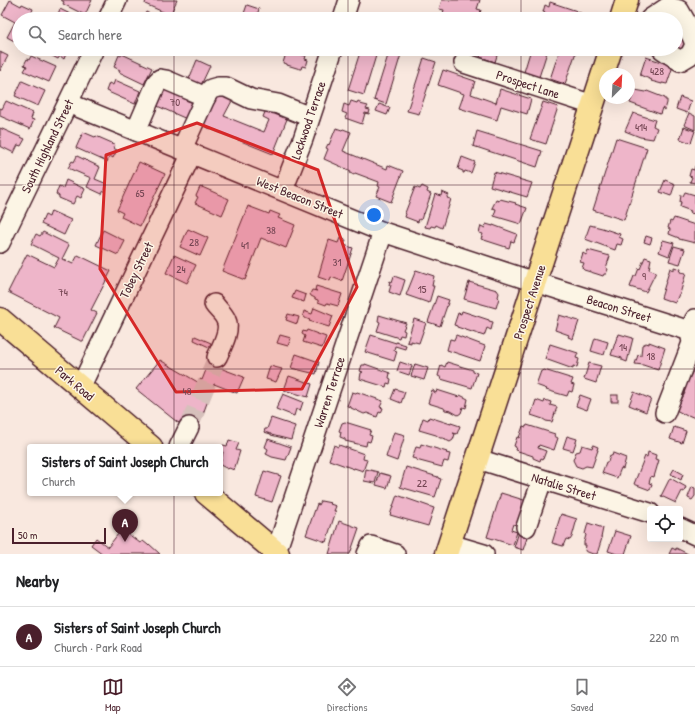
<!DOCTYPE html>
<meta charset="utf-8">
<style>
:root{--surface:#fff;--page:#f6f6f6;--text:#202124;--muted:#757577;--line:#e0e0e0;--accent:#4a1f2b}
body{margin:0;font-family:"Patrick Hand",sans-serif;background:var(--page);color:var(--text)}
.controls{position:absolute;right:12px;bottom:12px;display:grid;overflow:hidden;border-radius:4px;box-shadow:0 4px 16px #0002}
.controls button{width:36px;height:36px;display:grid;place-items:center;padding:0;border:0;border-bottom:1px solid var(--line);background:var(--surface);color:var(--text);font:20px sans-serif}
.compass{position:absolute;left:599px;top:68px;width:36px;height:36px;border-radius:50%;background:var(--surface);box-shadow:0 4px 16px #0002;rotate:24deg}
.scale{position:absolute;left:12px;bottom:10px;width:94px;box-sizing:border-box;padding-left:4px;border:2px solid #4a1f2b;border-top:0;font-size:11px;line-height:14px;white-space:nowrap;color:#4a1f2b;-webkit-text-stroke:3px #fcf5e5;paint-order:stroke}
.you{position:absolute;left:374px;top:215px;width:14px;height:14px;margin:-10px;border:3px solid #fff;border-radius:50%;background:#1a73e8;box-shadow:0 0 0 6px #1a73e833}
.badge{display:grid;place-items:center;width:26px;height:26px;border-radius:50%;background:var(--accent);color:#fff;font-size:13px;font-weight:700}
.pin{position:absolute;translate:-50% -33px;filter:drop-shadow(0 1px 2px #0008)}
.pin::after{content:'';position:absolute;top:21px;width:14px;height:12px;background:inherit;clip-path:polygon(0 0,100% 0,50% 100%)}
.popup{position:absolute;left:27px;top:444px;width:196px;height:52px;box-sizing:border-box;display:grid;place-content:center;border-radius:4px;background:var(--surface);filter:drop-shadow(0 1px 3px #0005);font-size:13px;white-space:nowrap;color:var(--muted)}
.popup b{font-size:15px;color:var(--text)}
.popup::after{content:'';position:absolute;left:50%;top:100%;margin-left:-8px;border:8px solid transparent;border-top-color:var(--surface)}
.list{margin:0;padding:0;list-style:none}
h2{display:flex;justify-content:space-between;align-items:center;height:52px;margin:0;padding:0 16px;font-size:17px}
h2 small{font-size:13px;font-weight:400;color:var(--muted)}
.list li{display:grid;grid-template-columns:26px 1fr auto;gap:12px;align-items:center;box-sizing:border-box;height:60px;padding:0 16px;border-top:1px solid var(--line)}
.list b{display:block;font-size:15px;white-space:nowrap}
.list p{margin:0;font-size:13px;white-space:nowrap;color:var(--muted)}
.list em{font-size:13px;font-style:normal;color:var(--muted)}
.icon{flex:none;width:22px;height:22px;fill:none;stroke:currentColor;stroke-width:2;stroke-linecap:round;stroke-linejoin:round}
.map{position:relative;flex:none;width:695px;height:554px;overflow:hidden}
.search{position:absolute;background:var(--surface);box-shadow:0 4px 16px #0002;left:12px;right:12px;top:12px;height:44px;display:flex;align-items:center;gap:10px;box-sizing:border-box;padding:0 14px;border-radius:22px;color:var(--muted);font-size:15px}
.sheet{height:112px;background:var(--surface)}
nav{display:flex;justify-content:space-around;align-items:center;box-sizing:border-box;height:56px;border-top:1px solid var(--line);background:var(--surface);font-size:11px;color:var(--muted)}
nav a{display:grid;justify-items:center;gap:2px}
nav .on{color:var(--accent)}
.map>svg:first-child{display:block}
</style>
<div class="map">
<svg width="695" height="554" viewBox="0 0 695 554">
<rect width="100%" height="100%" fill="#f9e8df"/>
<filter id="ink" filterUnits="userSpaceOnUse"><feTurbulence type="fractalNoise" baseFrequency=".025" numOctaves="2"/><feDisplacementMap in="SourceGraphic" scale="8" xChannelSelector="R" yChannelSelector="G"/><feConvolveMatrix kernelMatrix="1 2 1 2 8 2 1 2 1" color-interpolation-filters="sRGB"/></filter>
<g filter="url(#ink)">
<g fill="#eeb5c9" stroke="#4a1f2b">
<path d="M10,0L21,6L22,4L33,9L29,19H19V37L16,42L7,37L15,22L2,15Z"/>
<path d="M61,0H92L85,15L63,4L64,2Z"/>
<path d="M146,0H177L170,15L145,4Z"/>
<path d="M442,0H480L477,9L481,10L479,16L475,15L474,19H441L444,10L439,9Z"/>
<path d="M550,2L577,11V12L581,13L579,19H553L545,17L546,13L543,12L545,5L549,7Z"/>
<path d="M247,5L259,9L256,19H242Z"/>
<path d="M60,9L80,19H61L62,16L58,14Z"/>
<path d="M203,11L218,17L217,19H199Z"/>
<path d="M146,12L161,19H143Z"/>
<path d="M676,20L690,45L678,53L676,49Z"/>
<path d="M39,49H65L67,51L64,59L60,56L58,59Z"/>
<path d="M361,49H378L364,95L348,90Z"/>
<path d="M390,49L402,51L386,104L374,100Z"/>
<path d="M483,49H499L495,62L480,57Z"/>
<path d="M531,49H548L539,77L524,72Z"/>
<path d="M560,49H577L565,84L550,79Z"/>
<path d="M287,50L306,56L305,59L308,60L306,67L302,66L301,69H300L287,65V64L283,63Z"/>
<path d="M0,52L8,56L0,71Z"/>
<path d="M122,54L152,68L144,84L119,72L120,70L114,67L119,55L121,56Z"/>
<path d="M31,56L56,67L49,82L24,71L27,66L24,65L27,59L29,60Z"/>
<path d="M646,57L673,66L667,84L662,83V84L651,81L652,80L640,75Z"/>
<path d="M424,58L436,62L419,114L407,111Z"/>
<path d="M197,60L210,66L201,85L189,79Z"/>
<path d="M443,70L475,81L471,94L496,103L500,89L531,99L527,114L501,106L497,120L459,108L464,94L438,85Z"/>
<path d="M115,80L140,91L135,104L106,91L109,83L113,85Z"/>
<path d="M22,81L45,91L38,106L15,96Z"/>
<path d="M164,84L188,95L185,100L196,104L189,120L155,105Z"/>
<path d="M635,90L646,92L647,91L665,98V100H667V103L665,110L662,108L660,114L630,103Z"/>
<path d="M217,92L233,99L224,116L264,132L269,120L263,117L267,107L289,114L273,154L201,125Z"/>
<path d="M680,97L691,101L687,113L676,109Z"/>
<path d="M6,101L33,113L31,119L34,120L30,129L0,116V108L2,109Z"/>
<path d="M351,101L357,103L358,101L360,102V104L368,106L366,109L370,110L369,114L365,113L362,124L345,118L347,114L342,112L344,104L349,106Z"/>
<path d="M543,102L558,107L546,144L530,139Z"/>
<path d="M379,104L390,108L387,115L376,111Z"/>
<path d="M633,113L655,120L653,126L657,128L653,139L640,137L625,131Z"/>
<path d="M689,113L695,116V130L684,125Z"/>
<path d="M684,127L695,131L691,143L680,139Z"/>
<path d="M0,128L25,139L21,146L18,145L14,153L0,146Z"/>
<path d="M336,128L342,130L343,129L351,132L343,151L387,169L388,165L403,171L391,202L376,196L380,187L378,186L379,182L355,173L354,175L350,173L351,171L324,159L328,149L326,148L328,144L329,145Z"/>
<path d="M477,131L542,151L537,167L473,146Z"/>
<path d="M83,132L95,137L96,136L112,143L111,144L115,145L113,148L117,150L113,158L110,156L107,162L76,148Z"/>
<path d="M616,138L647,148L624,220L593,210Z"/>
<path d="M77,156L100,167L95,179L107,184L102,194L87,187L91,178L68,168L72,161L74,162Z"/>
<path d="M462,157L475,162L471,173L465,171L464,173H463V171L458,169Z"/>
<path d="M139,162L165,174L140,226L121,217L123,213L117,210Z"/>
<path d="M695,166V183L690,182L692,177L689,176L691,169L694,170Z"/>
<path d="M494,172L532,183L527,197L490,186Z"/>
<path d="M66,180L85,189L81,198L77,196L73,204L59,198V196L56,194L59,186L63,188Z"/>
<path d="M665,180L675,184L671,196L660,192Z"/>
<path d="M422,186L428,189L427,192L431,194L424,214L423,213L421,220L419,219L418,222L405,217L406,214L405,213L415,187L420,189Z"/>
<path d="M200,187L202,188V187L229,199L222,215L195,203L198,197L196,196Z"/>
<path d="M442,192L449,195L447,198L451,199L442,228L436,225L435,227L431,226L430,228L425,227L435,194L441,196Z"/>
<path d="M685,192L695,195V214L690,213L691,211L680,207L681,202H680L681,195L683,196Z"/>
<path d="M500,199L516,203L515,204L527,208L521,224L494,216L496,209L492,208L496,200L499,201Z"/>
<path d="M248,206L269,214L270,211L280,215L278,218L295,225L286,248L261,238L245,280L222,271Z"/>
<path d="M51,211L71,220L64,235L41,224L45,215L49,217Z"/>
<path d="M674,218L695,225V243L679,239V238L669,234L670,229L668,228L670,221L672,222Z"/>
<path d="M486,224L493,226V225L517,234L514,242L511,241L509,248L481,239L483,234L479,233L481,226L485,228Z"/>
<path d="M590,225L602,228L620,234L619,237L623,239L621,245L617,244L615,250L585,239Z"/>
<path d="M188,229L208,238L200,256L180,247Z"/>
<path d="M103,230L125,241L118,255L96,245Z"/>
<path d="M43,232L69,245L62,259L73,264L78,255L111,271L91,310L97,313L83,341H81L54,328L59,318L8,292L27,254L54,267L59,258L31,244L36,234L40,236Z"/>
<path d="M646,236L652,238L650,244L644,242Z"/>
<path d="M340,238L346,240L344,245L353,248L342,281L331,277L330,281L318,277L329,240L338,243Z"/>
<path d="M663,240L674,243L669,256L659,252Z"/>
<path d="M674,246L685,249L680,264L669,261Z"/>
<path d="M588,250L610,256L606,268L608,269L606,274H604L603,276L597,274L584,270L582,268L584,263L580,262L583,253L586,255Z"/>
<path d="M174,255L196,265L187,283L166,273Z"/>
<path d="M645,257L651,259L649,269L656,272L646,292L630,287L634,276H636L639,268L640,269Z"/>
<path d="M674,267L681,269L680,272L686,273L680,294H679L675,303L661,298L670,268L674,270Z"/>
<path d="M416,270L434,276L432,286H434L429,303L406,295Z"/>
<path d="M394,276L405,280L400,296L389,292L391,285H389L390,281L392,282Z"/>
<path d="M469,282L497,290L499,293L498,297L499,298L496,308L464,299Z"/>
<path d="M316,286L342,294L338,306L327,303L326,305L318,302V300L315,299V298L311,296L310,294L312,290L317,291L315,290Z"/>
<path d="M295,291L306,295L304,302L292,298Z"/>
<path d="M437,296L449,300L440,326L428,322Z"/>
<path d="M314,308L333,316L329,327L309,321L310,320L305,318L303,315L304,311L312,314Z"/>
<path d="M462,311L489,320V321L493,322L491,330L487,328L484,336L457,327V326L454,325L458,313L461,314Z"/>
<path d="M288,314L299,317L297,324L286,320Z"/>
<path d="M379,315L406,323L403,330L405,331L404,336L400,335L399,338L377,331L380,322L378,321Z"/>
<path d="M559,315L579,321L573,339L568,337L569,335L555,330Z"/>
<path d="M414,319L426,323L419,343L411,341V343L407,342Z"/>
<path d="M307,330L326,337L322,348L303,342L305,336L302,334L303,331L306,332Z"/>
<path d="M619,334L633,338L627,362L622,360V358L611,355L617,337H618Z"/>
<path d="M280,335L291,338L288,346L277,343Z"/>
<path d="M371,335L396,343V342L406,345L405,349L395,346L394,350L397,351L394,361L365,352Z"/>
<path d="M456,335L485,346L480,361L447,350L450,339L454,340Z"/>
<path d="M195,336L211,343L209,347L194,340Z"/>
<path d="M595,338L608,342L604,355L591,351Z"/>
<path d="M649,342L665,348L658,370L643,365L635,364L638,355L641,356L642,345L646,343L649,344Z"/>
<path d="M550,344L578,353L576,358L579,359L577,367L573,366V369L545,359Z"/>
<path d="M296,354L319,362L316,374L291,368Z"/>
<path d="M212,355L223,360L220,368L244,377L237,393L214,384L197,430L177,422L136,389L160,360L201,384L200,379L202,380Z"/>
<path d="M400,362L412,366L409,375L397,371Z"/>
<path d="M447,362L473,370V372L477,373L472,388L441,379L442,378L438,376L441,365L445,367Z"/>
<path d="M589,363L601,366L596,383L584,379Z"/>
<path d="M365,364L390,373L389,378L391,379L390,384L387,383L386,387L360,379L361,373L363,372L360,371L362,365H365Z"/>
<path d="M415,364L428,368L424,380L411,376Z"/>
<path d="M694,364H695V418L688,415L687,416L676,410L685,393L682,392L693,371L691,370Z"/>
<path d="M270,366L282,369L276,382L266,379Z"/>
<path d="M544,370L573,379L571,384L574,385L572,392L569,391L567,396L546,390L547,389L536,385L541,371H543Z"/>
<path d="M289,376L312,384L308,397L284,390Z"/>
<path d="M395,389L405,392L401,403L391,399Z"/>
<path d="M432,390L434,391V392L436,393L437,390L459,397L460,395L468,399L466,408L463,407L461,413L458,415L451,411L445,410L444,408L428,403Z"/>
<path d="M352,392L356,393L357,392L383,401L380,407L383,408L381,413L379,412L377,417L367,413L364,414L351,408V407L347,406Z"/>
<path d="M634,392L651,399L646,412L629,405Z"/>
<path d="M283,394L303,402L300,411L296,409L294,416L276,409Z"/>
<path d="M580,395L591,399L587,410L576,406Z"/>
<rect x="611" y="395" width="7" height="7"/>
<path d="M536,400L544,403L545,400L551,402L550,405L557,407L552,422L546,421L543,419L531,415Z"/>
<path d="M429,417L451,424V423L460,426L457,434L453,433L455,434L453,440L450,442L446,440V439L443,438H440L436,435L419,430L423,418L428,420Z"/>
<path d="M271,418L295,426L291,440L271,435V434L264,432L265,429H267Z"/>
<path d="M342,423L345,422L371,430L369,435L372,436L370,442L367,441L366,446L345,441V439L340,437L341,432L339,431Z"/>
<path d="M527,425L555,434L554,436L558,438L554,450L539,445L538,448L546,451L543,459L541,458L540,461L533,458V456L515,450L516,447L514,446L517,437L519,438L523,426L526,427Z"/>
<path d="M674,427L686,431L682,443L670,439Z"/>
<path d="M394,432L405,435L397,461L386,457Z"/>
<path d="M567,436L577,439L573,451L563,448Z"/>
<path d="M268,439L291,447L286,460L272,457L266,454L268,449L265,447Z"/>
<path d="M229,440L239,443L236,450L240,451L234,470L229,468L228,469L220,465L223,452L221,451L223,445L227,446Z"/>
<path d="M421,444L447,452L446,453L450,454L448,462L444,461L442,467L416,460V459L412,458L416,447L420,448Z"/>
<path d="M334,445L338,447L339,445L364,454L363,459L367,460L363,471L354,468V469L329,460Z"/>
<path d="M582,445L592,448L593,445L598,447L597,450H598L592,467L586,466L582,468L576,466L573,460L576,452L580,451Z"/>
<path d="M648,452L656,455L655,459L659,460L654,477L651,476L649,483L652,484L650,490L634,484L645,456L647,457Z"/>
<path d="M613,453L626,458L623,469L621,468L617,478L602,473L606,462H608L610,455L612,456Z"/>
<path d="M406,467L438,477V478L441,479L435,497L400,487Z"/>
<path d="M366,469L378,472L375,483L364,481Z"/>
<path d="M674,469L683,474L681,480L671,474Z"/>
<path d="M264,471L281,476L272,502L256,497Z"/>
<path d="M380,473L391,476L387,488L376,485Z"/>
<path d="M670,478L686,487L684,492L682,491L676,503L661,496Z"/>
<path d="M692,487L695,488V496L692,500L688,498V497Z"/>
<path d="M501,493L527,501L519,526L513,524L511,530L517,532L513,545L487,537Z"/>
<path d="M397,495L434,508L428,526L390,515Z"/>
<path d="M321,501L331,503L330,504L336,506L334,511H336L326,542L306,535L317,504L319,505Z"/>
<path d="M561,514L577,519L572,537L570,540L566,539L563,546L552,543Z"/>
<path d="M339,521L359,528L350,554H329Z"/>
<path d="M588,523L603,528L601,538H602L597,554H593L585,551L586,545H584V542L586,535L585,534Z"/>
<path d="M122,529L140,543L143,541L148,545L149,544L160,554H103L91,545L96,538L108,547Z"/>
<path d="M615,531L631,536L625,554H617L608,551Z"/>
<path d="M519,532L528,535L523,550L514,547Z"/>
<path d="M672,548L676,550V548L688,554H669Z"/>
</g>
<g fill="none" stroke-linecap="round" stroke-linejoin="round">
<g stroke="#d6c0bb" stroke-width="19" stroke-dasharray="19 10" stroke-linecap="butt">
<path d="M676,33L681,29"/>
<path d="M189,427L217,357"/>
</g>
<g stroke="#4a1f2b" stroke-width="22">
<g id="minor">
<path d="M108,19L117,0"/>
<path d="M343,19L349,0"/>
<path d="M650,19L668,7L679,10L687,24L695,44"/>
<path d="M662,49L680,61L690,55L695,45"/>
<path d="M464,63L593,105"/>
<path d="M68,103L383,232L535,282L690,331L695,319"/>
<path d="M136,131L157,82L160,79L166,80L206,97"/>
<path d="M182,149L207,94L211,89L218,87H226L251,99L278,104L310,117"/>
<path d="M283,190L303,139L333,49"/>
<path d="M0,243L94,49"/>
<path d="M214,304C217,309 224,314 226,320C231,330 221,348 217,357"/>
<path d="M80,388L192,153"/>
<path d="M665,413L692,343L690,331"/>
<path d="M179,447L189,427"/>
<path d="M478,459L650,513"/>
<path d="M526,527L542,480"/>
<path d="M680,528L695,535"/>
<path d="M450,544L484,554"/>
<path d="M276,552L383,232"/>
<path d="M367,554L371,546L395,554"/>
</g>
</g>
<g stroke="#4a1f2b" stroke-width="25">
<g id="major">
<path d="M621,19L627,0"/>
<path d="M0,319L151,447"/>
<path d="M206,493L278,554"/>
<path d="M446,554L611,49"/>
</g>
</g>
<use href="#minor" stroke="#fcf5e5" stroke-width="19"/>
<use href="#major" stroke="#f9df96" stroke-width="22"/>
</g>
</g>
<path fill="#d62828" fill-opacity="0.2" stroke="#d62828" stroke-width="3" stroke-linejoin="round" d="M197,123L318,170L357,287L302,389L176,392L100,269L106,155Z"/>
<path fill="none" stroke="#4a1f2b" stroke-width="1" stroke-opacity="0.55" d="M174,0V19M348,0V19M521,0V19M174,49V554M348,49V554M521,49V554M0,185H695M0,369H695"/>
<g text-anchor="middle" stroke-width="3" stroke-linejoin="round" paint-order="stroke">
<g font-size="11" fill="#734452">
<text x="657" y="75">428</text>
<text x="175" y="106">70</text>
<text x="641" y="131">414</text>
<text x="140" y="197">65</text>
<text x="271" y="234">38</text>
<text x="194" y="246">28</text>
<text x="245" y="249">41</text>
<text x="337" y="266">31</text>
<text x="181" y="273">24</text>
<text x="644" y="280">9</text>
<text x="422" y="293">15</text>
<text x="63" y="296">74</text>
<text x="623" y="351">14</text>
<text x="651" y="360">18</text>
<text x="187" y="395">48</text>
<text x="422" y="487">22</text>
</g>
<g font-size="13" fill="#4a1f2b" stroke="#fcf5e5">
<text transform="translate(528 84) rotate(18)" y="5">Prospect Lane</text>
<text transform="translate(308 120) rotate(-71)" y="5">Lockwood Terrace</text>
<text transform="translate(47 146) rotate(-64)" y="5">South Highland Street</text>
<text transform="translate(300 197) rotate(22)" y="5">West Beacon Street</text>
<text transform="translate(136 270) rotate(-64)" y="5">Tobey Street</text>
<text transform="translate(529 302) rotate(-72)" y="5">Prospect Avenue</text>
<text transform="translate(619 308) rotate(17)" y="5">Beacon Street</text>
<text transform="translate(75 383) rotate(40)" y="5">Park Road</text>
<text transform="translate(329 392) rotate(-72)" y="5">Warren Terrace</text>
<text transform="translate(564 486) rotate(17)" y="5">Natalie Street</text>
</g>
</g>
</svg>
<div class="controls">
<button><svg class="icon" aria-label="locate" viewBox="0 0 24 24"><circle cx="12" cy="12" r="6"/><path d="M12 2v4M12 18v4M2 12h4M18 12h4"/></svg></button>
</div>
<svg class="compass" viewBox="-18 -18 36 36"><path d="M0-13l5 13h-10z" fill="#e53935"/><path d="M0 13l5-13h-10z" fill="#757577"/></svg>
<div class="scale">50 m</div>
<div class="you"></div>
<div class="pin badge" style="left:125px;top:542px">A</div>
<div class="popup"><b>Sisters of Saint Joseph Church</b>Church</div>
<div class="search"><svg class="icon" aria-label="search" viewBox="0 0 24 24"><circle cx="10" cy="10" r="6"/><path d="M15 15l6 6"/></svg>Search here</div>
</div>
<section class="sheet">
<h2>Nearby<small></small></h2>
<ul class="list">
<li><span class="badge">A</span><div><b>Sisters of Saint Joseph Church</b><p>Church · Park Road</p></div><em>220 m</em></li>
</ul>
</section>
<nav>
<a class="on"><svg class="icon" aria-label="map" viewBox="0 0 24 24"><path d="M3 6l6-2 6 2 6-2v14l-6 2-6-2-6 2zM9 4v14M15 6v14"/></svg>Map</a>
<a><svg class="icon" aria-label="directions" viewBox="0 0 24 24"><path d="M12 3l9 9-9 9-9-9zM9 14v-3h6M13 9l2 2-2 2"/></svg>Directions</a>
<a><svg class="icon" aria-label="saved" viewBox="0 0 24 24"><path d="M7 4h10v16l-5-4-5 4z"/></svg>Saved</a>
</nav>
